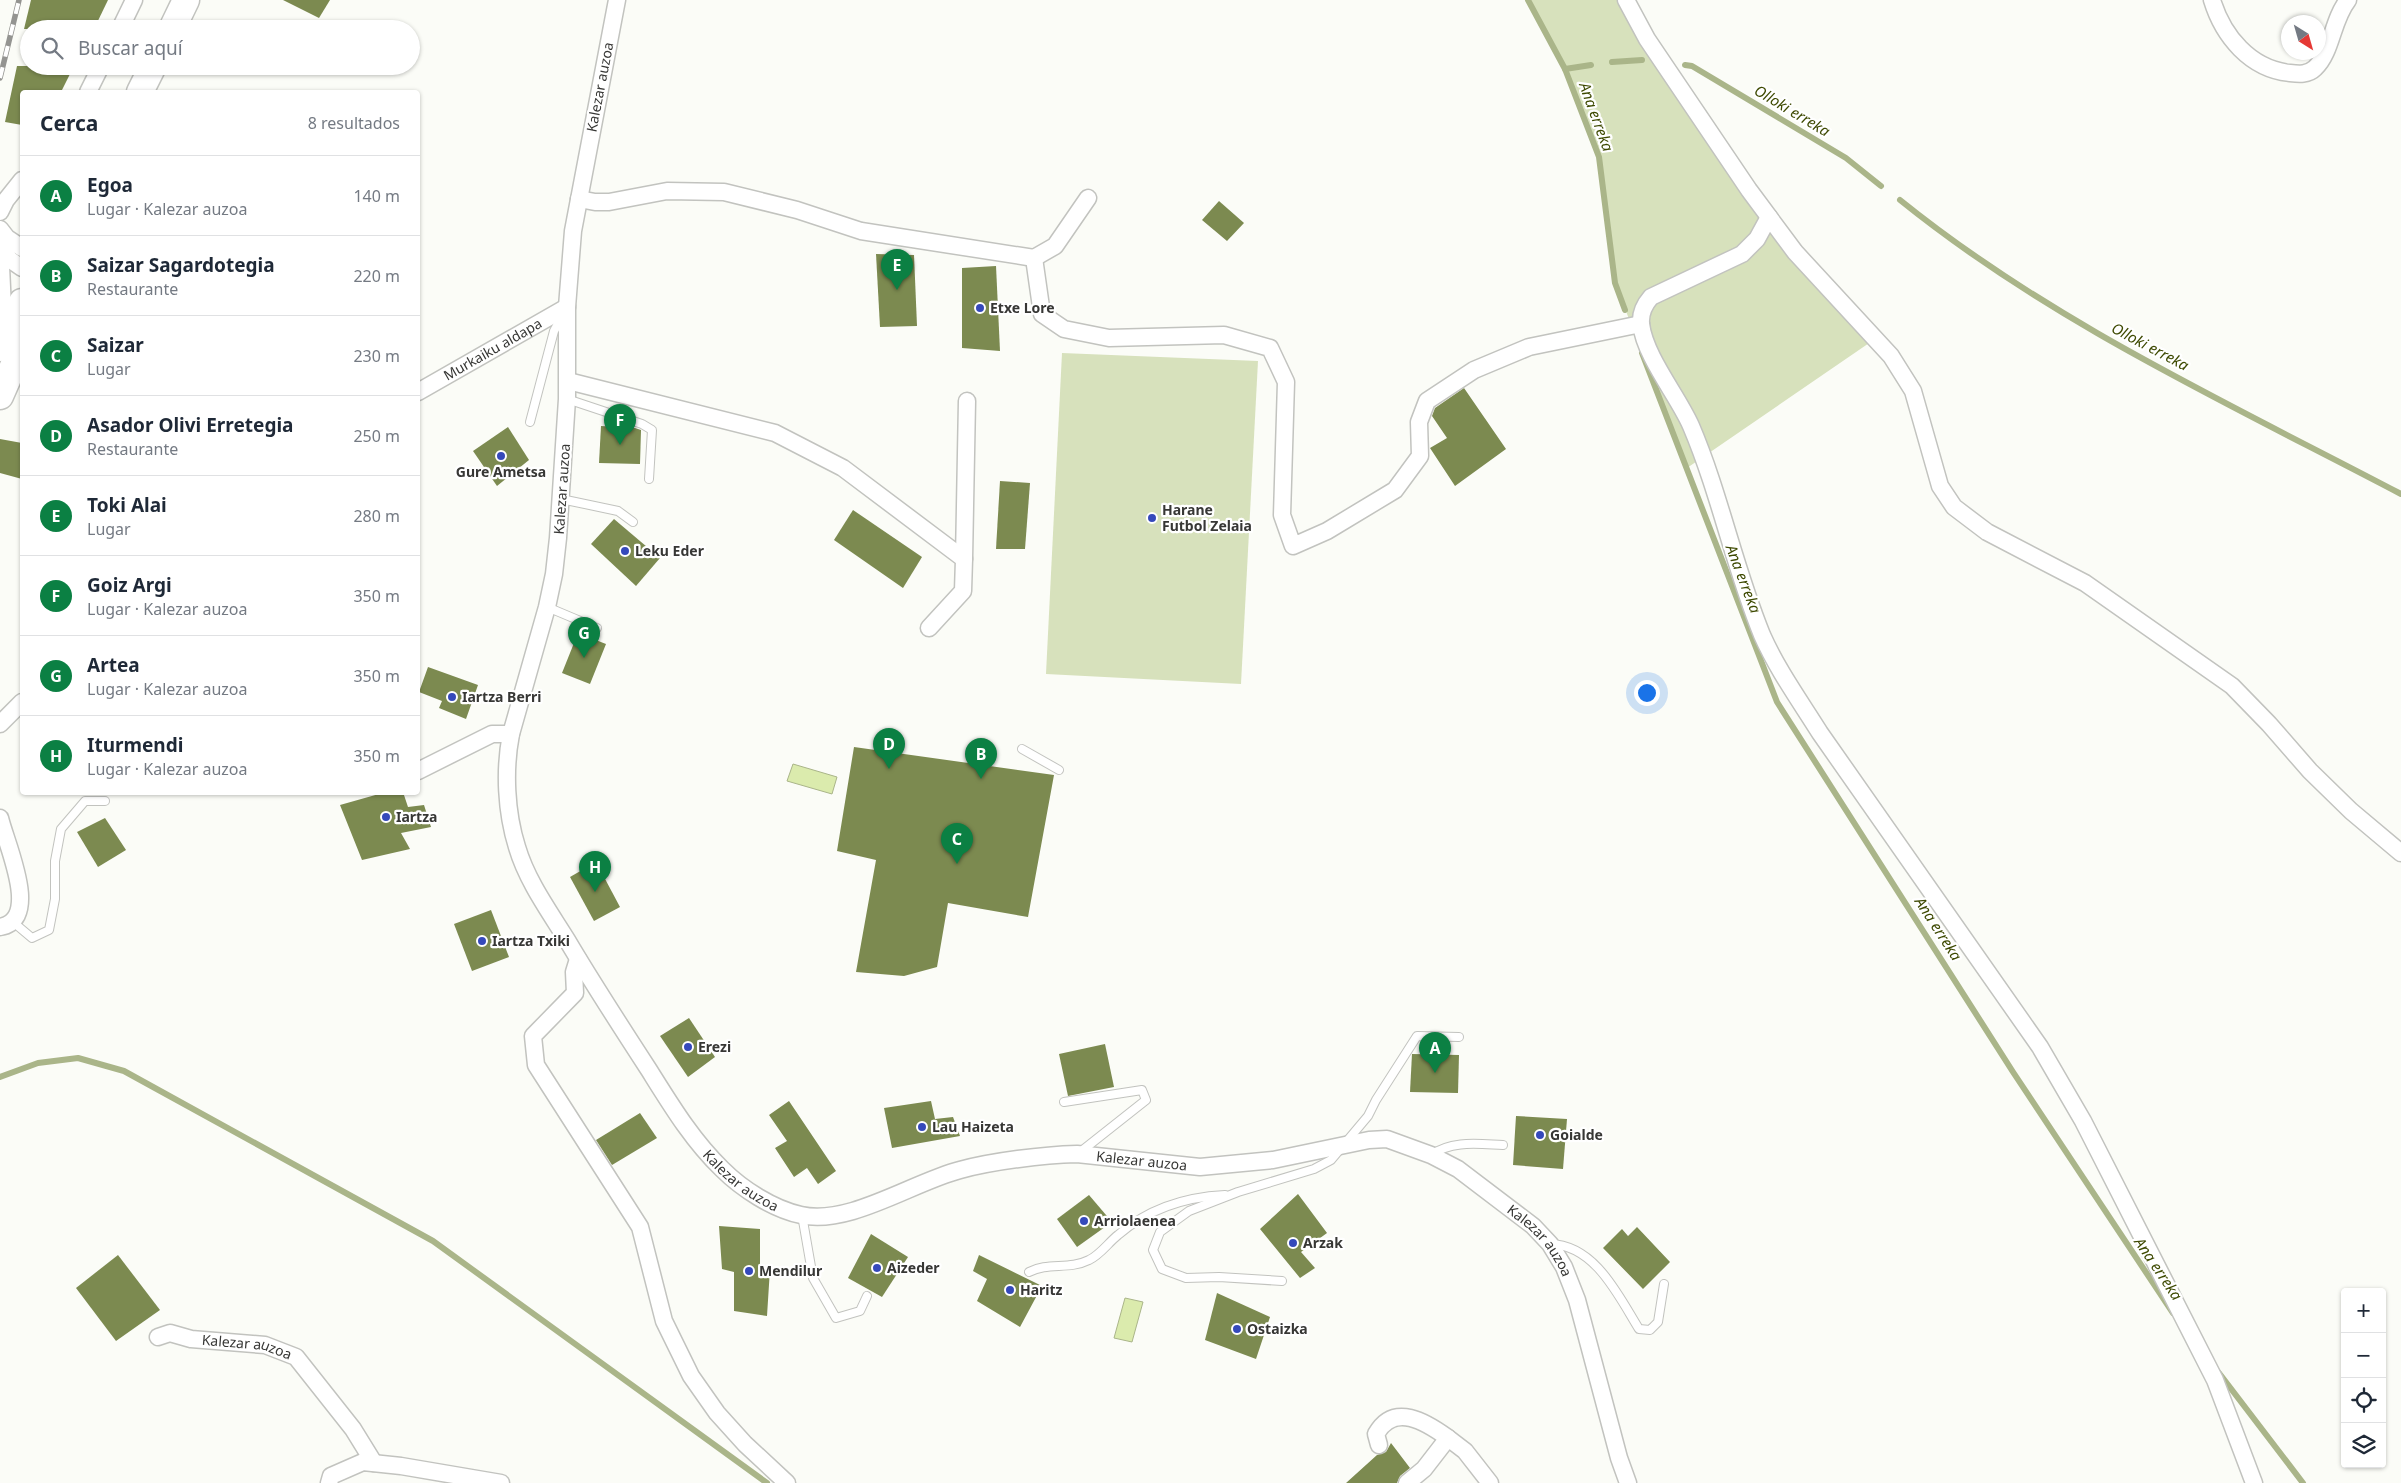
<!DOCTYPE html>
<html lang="es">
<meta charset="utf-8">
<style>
:root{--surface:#fff;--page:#f2f2f3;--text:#1f2937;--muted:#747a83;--line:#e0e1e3;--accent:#0b8043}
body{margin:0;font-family:"Noto Sans",sans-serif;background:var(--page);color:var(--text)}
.controls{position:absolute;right:15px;bottom:15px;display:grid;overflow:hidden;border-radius:5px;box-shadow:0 1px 4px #0004}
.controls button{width:45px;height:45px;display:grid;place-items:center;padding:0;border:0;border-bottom:1px solid var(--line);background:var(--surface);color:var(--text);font:25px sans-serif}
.compass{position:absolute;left:2281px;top:15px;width:45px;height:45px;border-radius:50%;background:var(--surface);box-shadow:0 1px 4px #0004;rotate:143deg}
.you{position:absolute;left:1646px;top:692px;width:18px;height:18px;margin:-12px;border:4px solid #fff;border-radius:50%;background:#1a73e8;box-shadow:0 0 0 8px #1a73e833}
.badge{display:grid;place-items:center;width:32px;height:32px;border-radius:50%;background:var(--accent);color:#fff;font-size:16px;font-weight:700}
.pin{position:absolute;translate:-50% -41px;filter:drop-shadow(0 1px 2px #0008)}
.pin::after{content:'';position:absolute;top:26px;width:18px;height:15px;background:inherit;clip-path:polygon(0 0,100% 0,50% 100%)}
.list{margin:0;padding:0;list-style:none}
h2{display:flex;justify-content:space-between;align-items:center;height:65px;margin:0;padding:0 20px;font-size:21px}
h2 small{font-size:16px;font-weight:400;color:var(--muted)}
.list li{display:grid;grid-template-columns:32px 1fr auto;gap:15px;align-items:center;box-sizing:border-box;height:80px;padding:0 20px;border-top:1px solid var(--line)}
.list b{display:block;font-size:19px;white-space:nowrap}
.list p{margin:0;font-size:16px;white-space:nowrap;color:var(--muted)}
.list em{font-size:16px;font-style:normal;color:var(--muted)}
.icon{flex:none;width:28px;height:28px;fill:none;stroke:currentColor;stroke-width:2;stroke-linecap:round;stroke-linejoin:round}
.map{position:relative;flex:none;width:2401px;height:1483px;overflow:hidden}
.search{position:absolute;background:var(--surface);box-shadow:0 1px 4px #0004;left:20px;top:20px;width:400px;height:55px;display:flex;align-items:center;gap:12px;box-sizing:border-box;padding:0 18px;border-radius:28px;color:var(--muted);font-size:19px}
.panel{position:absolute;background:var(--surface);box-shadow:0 1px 4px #0004;left:20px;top:90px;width:400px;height:705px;border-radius:5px}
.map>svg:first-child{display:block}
</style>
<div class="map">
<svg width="2401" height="1483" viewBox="0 0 2401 1483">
<rect width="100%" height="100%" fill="#fbfcf7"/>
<g fill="#d7e1bc">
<path d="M1528,0H1626L1749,190L1875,339L1687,468L1615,283L1599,157L1565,69Z"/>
<path d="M1062,353L1258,361L1241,684L1046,674Z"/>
</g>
<g fill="#dbebad" stroke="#aab589">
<path d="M793,764L837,777L832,794L787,781Z"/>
<path d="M1125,1298L1143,1302L1132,1342L1114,1338Z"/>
</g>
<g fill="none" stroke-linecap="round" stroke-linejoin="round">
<g stroke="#aab589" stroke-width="6">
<path d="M1528,0L1565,69L1599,157L1615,283L1625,310"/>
<path d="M1612,62L1642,60"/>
<path d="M1685,65L1692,66L1846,158L1881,186"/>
<path d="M1565,69L1591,65"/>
<path d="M1900,200C2051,322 2230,404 2401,494"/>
<path d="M1642,353L1777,702L2013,1072L2173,1313"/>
<path d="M0,1077L38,1063L78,1058L124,1071L433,1241L767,1483"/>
<path d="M2219,1373L2303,1483"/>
</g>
</g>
<g fill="#7c8a50">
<path d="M31,0H108L94,29H24Z"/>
<path d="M283,0H330L319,18Z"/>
<path d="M17,66H74L61,92H22V125L5,122Z"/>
<path d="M1219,201L1244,223L1227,241L1202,220Z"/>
<path d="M876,254L914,255L917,326L880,327Z"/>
<path d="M996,266L1000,351L962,348V268Z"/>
<path d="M1464,388L1506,449L1455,486L1430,448L1447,438L1432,416L1435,408Z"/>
<path d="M601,426L635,428L641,430L640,464L599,463Z"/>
<path d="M508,427L529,460L497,486L473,451Z"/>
<path d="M0,439L22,443V479L0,473Z"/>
<path d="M1000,481L1030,483L1025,549H996Z"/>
<path d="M853,510L922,557L903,588L834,540Z"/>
<path d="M614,519L660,558L636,586L591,544Z"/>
<path d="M578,633L606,644L590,684L562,673Z"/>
<path d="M428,667L478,685L466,719L439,708L442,701L419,692Z"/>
<path d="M854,747L1054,775L1028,917L948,903L937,967L904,976L856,972L876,860L837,851Z"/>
<path d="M386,792H403L408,807L424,805L431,827L401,833L410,849L362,860L340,805Z"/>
<path d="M105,818L126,850L98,867L77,832Z"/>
<path d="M596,862L620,907L594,921L570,877Z"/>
<path d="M491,910L509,957L472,971L454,924Z"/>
<path d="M689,1018L715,1057L688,1077L660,1036Z"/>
<path d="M1105,1044L1114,1087L1068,1096L1059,1054Z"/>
<path d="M1412,1054L1459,1055L1458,1093L1410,1092Z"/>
<path d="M789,1101L836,1171L818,1184L807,1168L794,1177L775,1148L787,1141L769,1115Z"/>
<path d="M931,1101L935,1119L953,1117L960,1136L892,1148L884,1108Z"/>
<path d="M640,1113L657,1138L612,1165L596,1140Z"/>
<path d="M1516,1116L1567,1119L1563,1169L1513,1165Z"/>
<path d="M1298,1194L1327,1233L1301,1252L1315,1268L1300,1278L1260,1229Z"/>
<path d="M1089,1195L1112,1222L1077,1247L1057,1219Z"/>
<path d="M719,1226L760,1229V1266L770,1269L767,1316L734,1311V1272L722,1269Z"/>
<path d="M1637,1227L1670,1262L1643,1289L1603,1248L1622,1229L1628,1236Z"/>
<path d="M871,1234L908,1257L882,1297L848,1278Z"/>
<path d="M118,1255L160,1310L116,1341L76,1288Z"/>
<path d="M979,1255L1042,1286L1020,1327L977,1301L987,1279L973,1271Z"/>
<path d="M1217,1293L1270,1317L1256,1359L1205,1340Z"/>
<path d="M1391,1443L1410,1468L1400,1476L1397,1483H1346L1377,1455L1386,1452Z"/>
</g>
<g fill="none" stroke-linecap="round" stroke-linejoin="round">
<g stroke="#c2c3bf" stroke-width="10">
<g id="service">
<path d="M567,399L642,424L652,430L649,479"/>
<path d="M530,422L554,331L564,313"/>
<path d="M561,499L618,511L633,522"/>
<path d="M547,607L597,628"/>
<path d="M1022,749L1059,770"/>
<path d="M13,922L32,938L49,930L55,899V861L61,829L85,801H105"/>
<path d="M1064,1102L1142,1090L1146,1100L1079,1153"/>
<path d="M1431,1155C1452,1140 1478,1144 1503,1145"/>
<path d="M802,1215L813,1278L836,1318L860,1311L867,1296"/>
<path d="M1550,1244C1595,1245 1618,1295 1639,1329L1650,1330L1658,1322L1664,1284"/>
<path d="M1029,1272C1048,1262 1069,1270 1089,1260C1100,1255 1108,1243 1118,1235C1148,1209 1185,1197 1225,1195"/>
<path d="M1282,1281L1219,1277L1186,1278L1162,1269L1153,1250L1160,1232L1189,1211L1238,1192L1314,1169L1331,1160L1368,1116L1376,1100L1417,1036L1459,1037"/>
</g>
</g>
<g stroke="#c2c3bf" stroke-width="19">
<g id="minor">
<path id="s1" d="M617,0L573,231L567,307V399L558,538L554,574L547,607L511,734C504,770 506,812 517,847C527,881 549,911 567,940C593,984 621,1027 649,1070C671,1105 692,1140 722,1169C742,1189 773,1209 801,1215C849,1226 913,1182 960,1170C993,1161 1043,1155 1077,1154L1200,1167L1273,1160L1369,1140L1387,1139L1431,1155L1458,1169L1533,1226L1550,1244L1564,1267L1577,1300L1619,1458L1628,1483"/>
<path d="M1626,0L1647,39L1749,190L1795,252L1891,356L1913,391L1940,486L1954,507L1987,532L2085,583L2232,686L2269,724L2310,771L2351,811L2401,853"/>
<path d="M2212,0C2223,36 2250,69 2290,73C2299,74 2308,75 2315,68C2332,52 2332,20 2348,0"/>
<path d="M120,29L134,0"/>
<path d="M88,92L101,66"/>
<path d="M579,199L595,202H609L667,191L724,192L797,210L861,231L1034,258L1055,246L1088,198"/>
<path d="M0,212L6,200L22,180"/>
<path d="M1769,217L1757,239L1742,254L1651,297C1644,305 1640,313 1641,324C1645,357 1678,396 1691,426C1720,494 1734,567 1762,635C1777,669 1800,701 1820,733L2040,1047L2083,1121L2215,1380L2254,1483"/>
<path d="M0,229L7,238L22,248"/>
<path d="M0,245L4,330"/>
<path d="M2,245L9,259L22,268"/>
<path d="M1034,258L1042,314L1064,329L1109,338L1224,335L1270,348L1286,382L1282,515L1293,546L1327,531L1395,490L1420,456L1419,422L1427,401L1474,370L1529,347L1641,324"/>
<path d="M568,381L775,433L843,468L964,559L963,591L929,628"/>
<path id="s2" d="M418,392L567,307"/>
<path d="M964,559L967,401"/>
<path d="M0,724L22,702"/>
<path d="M418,771L492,734H511"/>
<path d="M0,818C6,844 42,920 0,927"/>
<path d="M578,959L574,972L575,993L533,1036L536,1065L640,1227L664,1321L691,1376L717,1413L745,1444L787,1483"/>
<path id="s3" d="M158,1337L170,1333L191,1339L265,1345L296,1357L353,1429L374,1463"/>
<path d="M1379,1445L1376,1434C1394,1402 1426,1422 1448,1438"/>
<path d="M329,1483L331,1476L363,1462L401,1466L501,1483"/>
<path d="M1407,1483L1424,1469L1448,1438L1465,1451L1490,1483"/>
</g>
</g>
<g stroke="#c2c3bf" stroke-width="29">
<g id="trunk">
<path d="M172,29L186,0"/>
<path d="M140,92L153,66"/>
<path d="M0,348L22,302"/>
<path d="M0,396L22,346"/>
</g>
</g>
<use href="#service" stroke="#fff" stroke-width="8"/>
<use href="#minor" stroke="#fff" stroke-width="16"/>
<use href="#trunk" stroke="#fff" stroke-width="26"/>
<g stroke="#949491" stroke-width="5.5">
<path id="rail" d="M0,78L19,0"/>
</g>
<use href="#rail" stroke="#fff" stroke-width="4" stroke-dasharray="11" stroke-linecap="butt"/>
</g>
<g fill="#3549bb" stroke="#fff" stroke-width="2">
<circle cx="980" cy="308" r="5"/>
<circle cx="501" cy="456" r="5"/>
<circle cx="1152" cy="518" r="5"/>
<circle cx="625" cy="551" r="5"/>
<circle cx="452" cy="697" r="5"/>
<circle cx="386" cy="817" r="5"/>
<circle cx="482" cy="941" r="5"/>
<circle cx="688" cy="1047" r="5"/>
<circle cx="922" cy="1127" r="5"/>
<circle cx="1540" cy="1135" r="5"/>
<circle cx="1084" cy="1221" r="5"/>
<circle cx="1293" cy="1243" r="5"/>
<circle cx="877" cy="1268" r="5"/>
<circle cx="749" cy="1271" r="5"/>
<circle cx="1010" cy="1290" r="5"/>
<circle cx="1237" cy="1329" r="5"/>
</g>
<g text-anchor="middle" stroke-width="4.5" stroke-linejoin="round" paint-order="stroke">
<g font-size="14" fill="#373735" stroke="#fff">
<text transform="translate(600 87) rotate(-79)" y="5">Kalezar auzoa</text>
<text dy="5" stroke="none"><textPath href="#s2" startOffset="86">Murkaiku aldapa</textPath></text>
<text transform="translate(562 489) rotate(-86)" y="5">Kalezar auzoa</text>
<text dy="5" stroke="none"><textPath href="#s1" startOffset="1685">Kalezar auzoa</textPath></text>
<text dy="5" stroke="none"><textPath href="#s1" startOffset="1264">Kalezar auzoa</textPath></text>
<text dy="5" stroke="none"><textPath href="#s1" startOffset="2120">Kalezar auzoa</textPath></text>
<text dy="5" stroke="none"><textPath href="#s3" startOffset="91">Kalezar auzoa</textPath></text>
</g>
<g font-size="14" font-weight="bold" fill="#373735" stroke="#fff" text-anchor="start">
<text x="990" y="313">Etxe Lore</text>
<text x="501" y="477" text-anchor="middle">Gure Ametsa</text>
<text x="1162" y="515">Harane<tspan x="1162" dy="16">Futbol Zelaia</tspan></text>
<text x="635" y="556">Leku Eder</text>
<text x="462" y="702">Iartza Berri</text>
<text x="396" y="822">Iartza</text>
<text x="492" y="946">Iartza Txiki</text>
<text x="698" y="1052">Erezi</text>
<text x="932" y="1132">Lau Haizeta</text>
<text x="1550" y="1140">Goialde</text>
<text x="1094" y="1226">Arriolaenea</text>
<text x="1303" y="1248">Arzak</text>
<text x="887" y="1273">Aizeder</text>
<text x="759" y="1276">Mendilur</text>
<text x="1020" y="1295">Haritz</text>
<text x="1247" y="1334">Ostaizka</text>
</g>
<g font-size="15" font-style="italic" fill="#3e4a02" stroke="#fff">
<text transform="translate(1792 111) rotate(31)" y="5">Olloki erreka</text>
<text transform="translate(1596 117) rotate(70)" y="5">Ana erreka</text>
<text transform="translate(2150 347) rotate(28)" y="5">Olloki erreka</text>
<text transform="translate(1743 579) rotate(69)" y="5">Ana erreka</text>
<text transform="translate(1938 929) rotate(57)" y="5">Ana erreka</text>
<text transform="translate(2158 1269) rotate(56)" y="5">Ana erreka</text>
</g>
</g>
</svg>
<div class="controls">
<button>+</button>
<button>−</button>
<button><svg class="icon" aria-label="locate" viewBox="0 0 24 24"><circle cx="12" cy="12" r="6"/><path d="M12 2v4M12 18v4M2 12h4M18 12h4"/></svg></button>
<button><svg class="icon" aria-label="layers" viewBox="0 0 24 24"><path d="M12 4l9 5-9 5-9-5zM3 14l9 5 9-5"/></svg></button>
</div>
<svg class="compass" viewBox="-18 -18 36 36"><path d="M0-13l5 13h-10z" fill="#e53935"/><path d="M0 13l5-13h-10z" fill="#747a83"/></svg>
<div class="you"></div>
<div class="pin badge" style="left:1435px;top:1073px">A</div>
<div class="pin badge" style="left:981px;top:779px">B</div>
<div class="pin badge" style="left:957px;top:864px">C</div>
<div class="pin badge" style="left:889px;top:769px">D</div>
<div class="pin badge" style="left:897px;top:290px">E</div>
<div class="pin badge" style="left:620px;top:445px">F</div>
<div class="pin badge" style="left:584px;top:658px">G</div>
<div class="pin badge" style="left:595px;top:892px">H</div>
<div class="search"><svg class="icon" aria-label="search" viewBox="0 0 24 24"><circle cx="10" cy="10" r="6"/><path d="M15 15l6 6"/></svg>Buscar aquí</div>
<section class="panel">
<h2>Cerca<small>8 resultados</small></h2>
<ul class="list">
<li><span class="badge">A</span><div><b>Egoa</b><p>Lugar · Kalezar auzoa</p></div><em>140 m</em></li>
<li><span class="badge">B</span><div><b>Saizar Sagardotegia</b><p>Restaurante</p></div><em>220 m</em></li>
<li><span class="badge">C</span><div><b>Saizar</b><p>Lugar</p></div><em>230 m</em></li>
<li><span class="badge">D</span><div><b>Asador Olivi Erretegia</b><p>Restaurante</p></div><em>250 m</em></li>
<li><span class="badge">E</span><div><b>Toki Alai</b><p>Lugar</p></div><em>280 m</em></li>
<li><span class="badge">F</span><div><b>Goiz Argi</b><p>Lugar · Kalezar auzoa</p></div><em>350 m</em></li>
<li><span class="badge">G</span><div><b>Artea</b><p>Lugar · Kalezar auzoa</p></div><em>350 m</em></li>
<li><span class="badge">H</span><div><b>Iturmendi</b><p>Lugar · Kalezar auzoa</p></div><em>350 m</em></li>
</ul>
</section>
</div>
